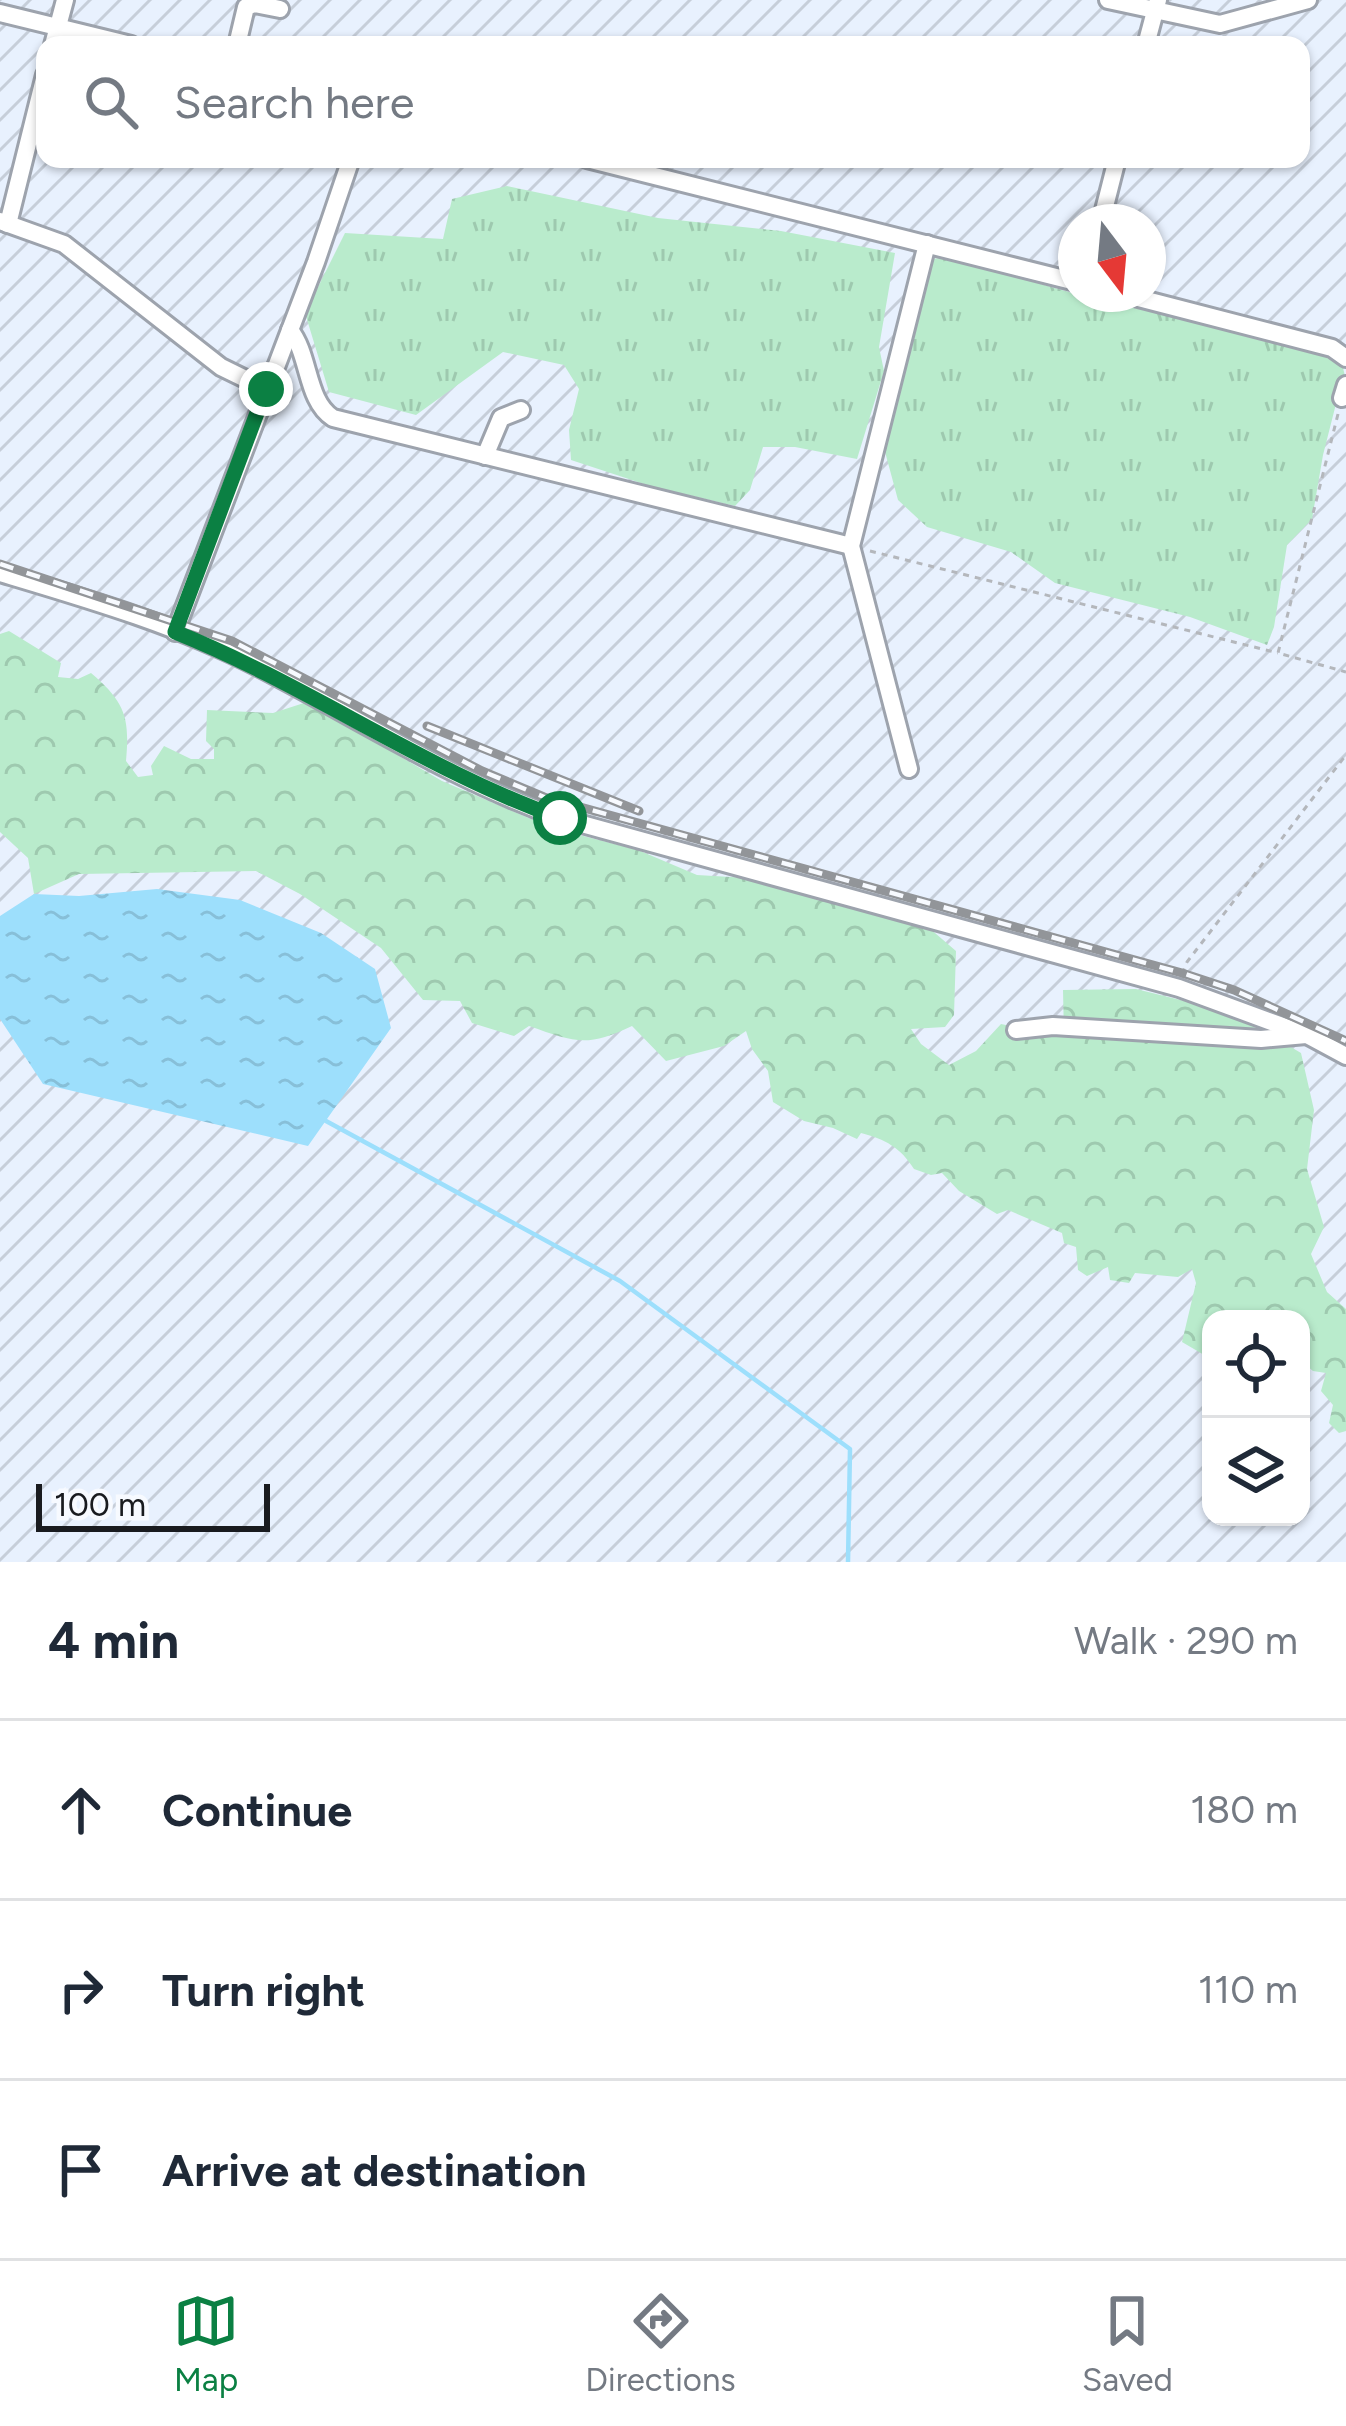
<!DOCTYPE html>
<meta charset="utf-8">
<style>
:root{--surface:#fff;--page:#f2f2f3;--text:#1f2937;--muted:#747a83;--line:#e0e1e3;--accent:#0b8043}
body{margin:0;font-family:Figtree,sans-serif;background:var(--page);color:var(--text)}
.controls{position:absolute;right:36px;bottom:36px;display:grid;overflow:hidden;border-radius:24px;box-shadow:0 3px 9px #0004}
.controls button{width:108px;height:108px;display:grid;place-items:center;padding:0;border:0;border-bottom:3px solid var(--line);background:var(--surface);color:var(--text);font:60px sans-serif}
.compass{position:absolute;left:1058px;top:204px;width:108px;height:108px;border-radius:50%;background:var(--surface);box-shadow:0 3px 9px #0004;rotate:164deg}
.scale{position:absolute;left:36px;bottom:30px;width:234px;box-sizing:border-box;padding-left:12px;border:6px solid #191b1f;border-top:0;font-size:33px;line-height:42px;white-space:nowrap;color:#191b1f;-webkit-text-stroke:9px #f7faff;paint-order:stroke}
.stop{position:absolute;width:36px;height:36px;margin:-27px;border:9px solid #0b8043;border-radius:50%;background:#fff}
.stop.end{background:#0b8043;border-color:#fff;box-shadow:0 3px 12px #0008}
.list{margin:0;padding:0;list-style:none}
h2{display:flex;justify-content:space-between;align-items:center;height:156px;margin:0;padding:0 48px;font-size:51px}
h2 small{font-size:39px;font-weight:400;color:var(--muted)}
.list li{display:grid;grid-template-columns:78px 1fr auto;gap:36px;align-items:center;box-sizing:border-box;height:180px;padding:0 48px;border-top:3px solid var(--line)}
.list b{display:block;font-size:45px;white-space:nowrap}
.list em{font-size:39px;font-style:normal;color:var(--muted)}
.icon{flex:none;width:66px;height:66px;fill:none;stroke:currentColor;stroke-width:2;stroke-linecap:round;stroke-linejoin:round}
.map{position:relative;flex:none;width:1346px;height:1562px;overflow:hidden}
.search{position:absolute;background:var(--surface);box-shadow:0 3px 9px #0004;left:36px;right:36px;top:36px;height:132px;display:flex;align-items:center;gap:30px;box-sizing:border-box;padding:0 42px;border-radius:24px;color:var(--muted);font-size:45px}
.sheet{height:696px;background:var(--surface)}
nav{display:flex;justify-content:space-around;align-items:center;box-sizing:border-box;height:168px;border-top:3px solid var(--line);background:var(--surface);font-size:33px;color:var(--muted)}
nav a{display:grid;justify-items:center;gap:6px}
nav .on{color:var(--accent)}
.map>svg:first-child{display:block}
</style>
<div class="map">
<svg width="1346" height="1562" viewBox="0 0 1346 1562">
<defs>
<pattern id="industrial-furrows" width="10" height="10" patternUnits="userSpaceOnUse" patternTransform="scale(3)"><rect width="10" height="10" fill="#e8f1fe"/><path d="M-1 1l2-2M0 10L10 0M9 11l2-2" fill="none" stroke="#c6ced9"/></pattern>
<pattern id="grass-tufts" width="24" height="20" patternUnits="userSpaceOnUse" patternTransform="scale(3)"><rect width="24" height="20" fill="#b9ebcc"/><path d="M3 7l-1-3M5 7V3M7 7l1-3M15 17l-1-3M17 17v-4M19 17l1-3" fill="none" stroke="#9ec9af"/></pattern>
<pattern id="forest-crowns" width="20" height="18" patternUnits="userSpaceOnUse" patternTransform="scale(3)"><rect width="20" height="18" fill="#b9ebcc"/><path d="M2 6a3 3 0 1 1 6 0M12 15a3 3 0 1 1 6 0" fill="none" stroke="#9ec9af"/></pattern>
<pattern id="water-ripples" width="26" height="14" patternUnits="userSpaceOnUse" patternTransform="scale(3)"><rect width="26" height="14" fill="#9ddffc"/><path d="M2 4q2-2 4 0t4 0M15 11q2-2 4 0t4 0" fill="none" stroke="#87bfd8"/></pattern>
</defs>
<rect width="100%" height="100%" fill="#f7faff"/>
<path fill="url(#industrial-furrows)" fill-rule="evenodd" d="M0,0H1346V1562H0ZM45,45H1301V159H45ZM1076,222H1148V294H1076ZM1211,1319H1301V1517H1211Z"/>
<g fill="url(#grass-tufts)">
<path d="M507,186L658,218L781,231L895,253L879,347L884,371L857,459L795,447H763L750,490L735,506L650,486L571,460L569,430L579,389L564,365L503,352L416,415L329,392L305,313L345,233L443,239L452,199Z"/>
<path d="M946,257L1076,294L1311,350L1341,360L1346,380L1338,396L1323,455L1312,519L1287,545L1274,627L1267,645L1190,617L1055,583L1011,552L927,527L898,500L884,448L889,397L927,269L932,259Z"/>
</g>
<path fill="url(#forest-crowns)" d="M9,631L61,663L58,677L78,679L91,673C125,702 130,717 126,761L138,777L153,775L151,766L164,746L191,759H214V749L206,741L207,710L273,713L307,702L442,781L552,828L638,850L697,875L748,878L928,927L956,951L954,1015L945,1027L911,1029L921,1044L949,1065L976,1051L1001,1024L1064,1037L1063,990L1136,989L1233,1013L1301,1053L1314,1110L1307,1169L1324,1227L1311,1254L1327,1292L1346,1309V1431L1339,1433L1329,1423L1333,1405L1321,1391L1326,1373L1313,1371L1301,1361V1319H1211V1359L1182,1342L1196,1283L1192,1269L1178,1277L1135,1273L1129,1283L1110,1280L1108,1267L1087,1276L1078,1270L1076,1247L1064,1243L1062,1233L1008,1210L997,1214L959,1191L942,1173L931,1175L914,1169C901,1148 885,1139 861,1133L857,1139L833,1128L804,1121L773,1102L768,1071L752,1049L746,1031L724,1046L666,1061L632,1026C586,1048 575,1042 529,1026L514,1036L472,1023L460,1001L423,1000L381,948L300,894L256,871L79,874L34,894L28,858L0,832V634Z"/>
<path fill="url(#water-ripples)" d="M157,889L240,900L321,933L375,969L391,1028L308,1146L43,1084L0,1019V916L34,894L79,896Z"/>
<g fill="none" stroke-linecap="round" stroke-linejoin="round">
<path stroke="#9ddffc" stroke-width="4.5" d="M326,1121L620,1281L850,1449L848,1562"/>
<g stroke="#9da3ad" stroke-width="22">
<g id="minor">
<path d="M1108,0L1220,24L1308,0"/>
<path d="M0,13L131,45"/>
<path d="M53,45L65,0"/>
<path d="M237,45L246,7L255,4L280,9"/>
<path d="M1146,45L1158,0"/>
<path d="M587,159L1076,282"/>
<path d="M0,221L64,244L221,367L266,389"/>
<path d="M1101,222L1117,159"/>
<path d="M8,224L45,75"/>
<path d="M1123,294L1332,348L1346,358"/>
<path d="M290,330C310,355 306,401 333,418L851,546"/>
<path d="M1342,398L1346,385"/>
<path d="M485,456L501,418L521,410"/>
<path d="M0,573C87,599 177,625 258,667C359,719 452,780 560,818L1179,988L1307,1035L1346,1056"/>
<path d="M175,632L316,262L351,159"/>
<path d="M909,769L851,546L927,244"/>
<path d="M1016,1030L1053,1026L1261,1039L1306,1035"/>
</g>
</g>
<g stroke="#b4b7bc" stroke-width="3" stroke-dasharray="6 6" stroke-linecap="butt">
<path d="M1338,414L1278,653L1346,672"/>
<path d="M870,551L1278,653"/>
<path d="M1182,974L1187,962L1346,755"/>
</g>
<use href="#minor" stroke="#fff" stroke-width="16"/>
<g stroke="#929599" stroke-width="9">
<g id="rail">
<path d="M0,564L232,641L482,771L544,797L1182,973L1234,990L1346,1041"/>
<path d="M427,726L639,811"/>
</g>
</g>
<use href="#rail" stroke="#f7faff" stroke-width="4.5" stroke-dasharray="14" stroke-linecap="butt"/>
</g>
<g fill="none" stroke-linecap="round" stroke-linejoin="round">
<path stroke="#0b8043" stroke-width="15" d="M266,389L175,632C308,685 425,770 560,818"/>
</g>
</svg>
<div class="controls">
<button><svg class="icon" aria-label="locate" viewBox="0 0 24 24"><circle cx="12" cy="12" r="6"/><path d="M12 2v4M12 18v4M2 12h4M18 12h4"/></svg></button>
<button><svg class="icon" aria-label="layers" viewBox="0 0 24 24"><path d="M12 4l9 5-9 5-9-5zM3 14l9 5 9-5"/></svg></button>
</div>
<svg class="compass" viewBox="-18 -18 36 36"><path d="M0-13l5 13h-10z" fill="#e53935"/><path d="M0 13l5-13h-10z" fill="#747a83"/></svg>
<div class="scale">100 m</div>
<div class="stop" style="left:560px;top:818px"></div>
<div class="stop end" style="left:266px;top:389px"></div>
<div class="search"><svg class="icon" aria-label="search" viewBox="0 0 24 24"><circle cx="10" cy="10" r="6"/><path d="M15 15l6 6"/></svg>Search here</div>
</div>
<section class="sheet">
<h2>4 min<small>Walk · 290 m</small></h2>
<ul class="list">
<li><svg class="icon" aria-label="ahead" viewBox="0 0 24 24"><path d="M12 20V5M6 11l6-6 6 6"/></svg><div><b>Continue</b></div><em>180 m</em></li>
<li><svg class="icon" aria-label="right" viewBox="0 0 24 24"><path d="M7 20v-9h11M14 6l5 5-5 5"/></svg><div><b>Turn right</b></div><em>110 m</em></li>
<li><svg class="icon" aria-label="arrive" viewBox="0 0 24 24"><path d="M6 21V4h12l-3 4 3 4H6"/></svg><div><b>Arrive at destination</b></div></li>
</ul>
</section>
<nav>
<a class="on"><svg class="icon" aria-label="map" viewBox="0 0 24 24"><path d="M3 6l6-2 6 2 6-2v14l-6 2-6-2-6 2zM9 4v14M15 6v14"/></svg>Map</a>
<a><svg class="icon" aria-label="directions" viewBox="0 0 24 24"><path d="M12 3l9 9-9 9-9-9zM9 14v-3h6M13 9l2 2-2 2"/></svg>Directions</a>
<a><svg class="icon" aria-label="saved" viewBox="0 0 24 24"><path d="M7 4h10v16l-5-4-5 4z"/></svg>Saved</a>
</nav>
